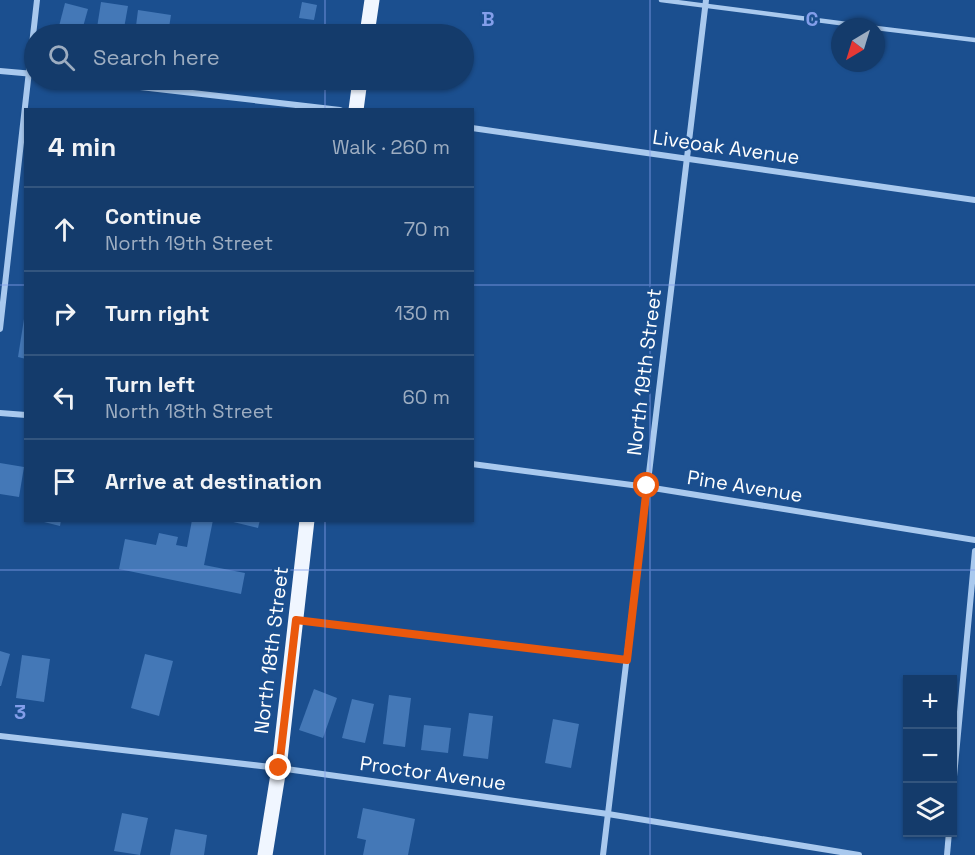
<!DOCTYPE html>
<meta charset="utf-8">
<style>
:root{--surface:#143b6b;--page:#1d4271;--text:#f1f3f6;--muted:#9dadc1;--line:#33557e}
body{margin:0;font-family:"Space Grotesk",sans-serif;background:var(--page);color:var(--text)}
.controls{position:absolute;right:18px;bottom:18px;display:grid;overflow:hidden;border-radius:0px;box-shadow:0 2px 4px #0004}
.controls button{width:54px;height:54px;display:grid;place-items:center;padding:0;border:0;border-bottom:2px solid var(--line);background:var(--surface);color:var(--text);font:30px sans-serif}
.compass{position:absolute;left:831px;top:18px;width:54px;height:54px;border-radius:50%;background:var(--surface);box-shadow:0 2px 4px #0004;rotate:218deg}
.stop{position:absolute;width:18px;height:18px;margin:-14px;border:4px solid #ea580c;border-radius:50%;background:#fff}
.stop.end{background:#ea580c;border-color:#fff;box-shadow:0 2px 6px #0008}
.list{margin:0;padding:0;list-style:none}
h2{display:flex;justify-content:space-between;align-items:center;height:78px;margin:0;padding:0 24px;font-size:26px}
h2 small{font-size:20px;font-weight:400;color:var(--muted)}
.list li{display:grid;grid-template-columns:39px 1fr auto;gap:18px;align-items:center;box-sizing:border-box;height:84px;padding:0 24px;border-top:2px solid var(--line)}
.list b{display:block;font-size:22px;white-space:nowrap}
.list p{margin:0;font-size:20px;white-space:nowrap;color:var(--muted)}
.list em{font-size:20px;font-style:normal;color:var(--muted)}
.icon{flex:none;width:33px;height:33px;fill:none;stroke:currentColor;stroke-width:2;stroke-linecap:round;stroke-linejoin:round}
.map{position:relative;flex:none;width:975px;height:855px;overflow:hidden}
.search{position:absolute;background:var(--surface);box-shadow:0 2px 4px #0004;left:24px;top:24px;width:450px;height:66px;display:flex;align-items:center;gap:15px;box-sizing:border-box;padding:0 21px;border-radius:33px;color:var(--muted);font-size:22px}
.panel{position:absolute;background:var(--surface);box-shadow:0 2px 4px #0004;left:24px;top:108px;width:450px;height:414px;border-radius:0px}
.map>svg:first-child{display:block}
</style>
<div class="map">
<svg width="975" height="855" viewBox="0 0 975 855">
<rect width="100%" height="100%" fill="#1b4f8f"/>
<g fill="#4478b7">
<path d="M101,2L128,6L123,34H96Z"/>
<path d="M302,2L317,5L314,20L299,18Z"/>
<path d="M65,3L88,9L81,34H57Z"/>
<path d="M138,10L171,15L168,34H135Z"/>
<path d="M180,26L210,27V34H180Z"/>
<path d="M24,319H26V359L18,357Z"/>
<path d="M0,463L24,467L19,497L0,494Z"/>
<path d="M36,520H61L60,526Z"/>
<path d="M192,520H213L204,565L245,573L241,594L119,569L125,539L156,545L159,533L178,537L176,545L187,547Z"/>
<path d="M225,520H260L258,528Z"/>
<path d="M0,651L10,654L1,686H0Z"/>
<path d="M145,654L173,661L159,716L131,708Z"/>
<path d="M22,655L50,659L44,702L16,698Z"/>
<path d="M314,689L337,698L323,738L299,730Z"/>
<path d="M389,695L411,698L405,747L383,744Z"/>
<path d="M352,699L374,704L365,743L342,738Z"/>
<path d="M469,713L493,716L488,759L463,756Z"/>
<path d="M553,719L579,724L571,768L545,763Z"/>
<path d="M424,725L451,728L448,753L421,750Z"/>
<path d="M363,808L415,819L408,855H363L366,840L357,838Z"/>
<path d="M122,813L148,818L140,855L114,851Z"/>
<path d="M175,829L207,835L204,855H170Z"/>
</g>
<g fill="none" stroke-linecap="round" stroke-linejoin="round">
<g stroke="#a9c9ee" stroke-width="4.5">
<path d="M661,0L870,27"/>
<path d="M876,28L975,40"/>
<path d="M298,620L627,660"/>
</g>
<g stroke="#a9c9ee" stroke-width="6">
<path d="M0,71L34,74"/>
<path d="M79,80L340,110"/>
<path d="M472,128L975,200"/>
<path d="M0,329L37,0"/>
<path d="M0,413L26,415"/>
<path d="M472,464L647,487L975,540"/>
<path d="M0,736L279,768L608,814L859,855"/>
<path d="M952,798L975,551"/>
<path d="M603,855L706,0"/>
<path d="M947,855L949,832"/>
</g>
<g stroke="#f0f6ff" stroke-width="15">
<path d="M367,34L372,0"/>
<path d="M356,110L360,80"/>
<path d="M265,855L279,768L307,520"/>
</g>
</g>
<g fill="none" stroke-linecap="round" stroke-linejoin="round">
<path stroke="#ea580c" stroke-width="8" d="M279,768L296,620L627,660L647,486"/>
</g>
<path fill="none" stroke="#839eea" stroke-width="1.5" stroke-opacity="0.55" d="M325,0V34M650,0V855M325,80V110M0,285H26M472,285H975M325,520V855M0,570H975"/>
<g text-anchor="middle" stroke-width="5" stroke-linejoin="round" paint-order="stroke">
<g font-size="20" fill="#fff" stroke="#1b4f8f">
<text transform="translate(726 147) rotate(8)" y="7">Liveoak Avenue</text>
<text transform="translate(644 372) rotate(-83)" y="7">North 19th Street</text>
<text transform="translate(745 486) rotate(9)" y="7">Pine Avenue</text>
<text transform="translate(271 650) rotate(-83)" y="7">North 18th Street</text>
<text transform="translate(433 773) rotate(8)" y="7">Proctor Avenue</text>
</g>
</g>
<g font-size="20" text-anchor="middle" font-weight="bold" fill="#839eea" stroke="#1b4f8f" stroke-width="5" stroke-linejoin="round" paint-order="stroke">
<text x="488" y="26">B</text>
<text x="812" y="26">C</text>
<text x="20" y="719">3</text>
</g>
</svg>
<div class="controls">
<button>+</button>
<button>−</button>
<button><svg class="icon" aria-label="layers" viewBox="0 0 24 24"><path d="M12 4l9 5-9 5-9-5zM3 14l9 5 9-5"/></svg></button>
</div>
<svg class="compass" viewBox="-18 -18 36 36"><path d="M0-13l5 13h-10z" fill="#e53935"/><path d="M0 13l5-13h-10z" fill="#9dadc1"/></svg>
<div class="stop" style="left:647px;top:486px"></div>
<div class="stop end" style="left:279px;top:768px"></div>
<div class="search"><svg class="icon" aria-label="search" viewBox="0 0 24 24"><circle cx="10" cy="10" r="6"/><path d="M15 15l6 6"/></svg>Search here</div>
<section class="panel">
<h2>4 min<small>Walk · 260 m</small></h2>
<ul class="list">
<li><svg class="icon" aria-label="ahead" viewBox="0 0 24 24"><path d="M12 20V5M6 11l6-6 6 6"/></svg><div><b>Continue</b><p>North 19th Street</p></div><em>70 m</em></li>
<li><svg class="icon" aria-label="right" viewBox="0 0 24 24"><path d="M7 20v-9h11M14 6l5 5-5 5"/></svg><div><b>Turn right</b></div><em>130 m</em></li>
<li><svg class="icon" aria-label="left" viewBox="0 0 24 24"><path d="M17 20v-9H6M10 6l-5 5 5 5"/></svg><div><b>Turn left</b><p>North 18th Street</p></div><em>60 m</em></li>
<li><svg class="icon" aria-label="arrive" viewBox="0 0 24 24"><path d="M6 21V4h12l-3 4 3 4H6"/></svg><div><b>Arrive at destination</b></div></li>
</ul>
</section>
</div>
